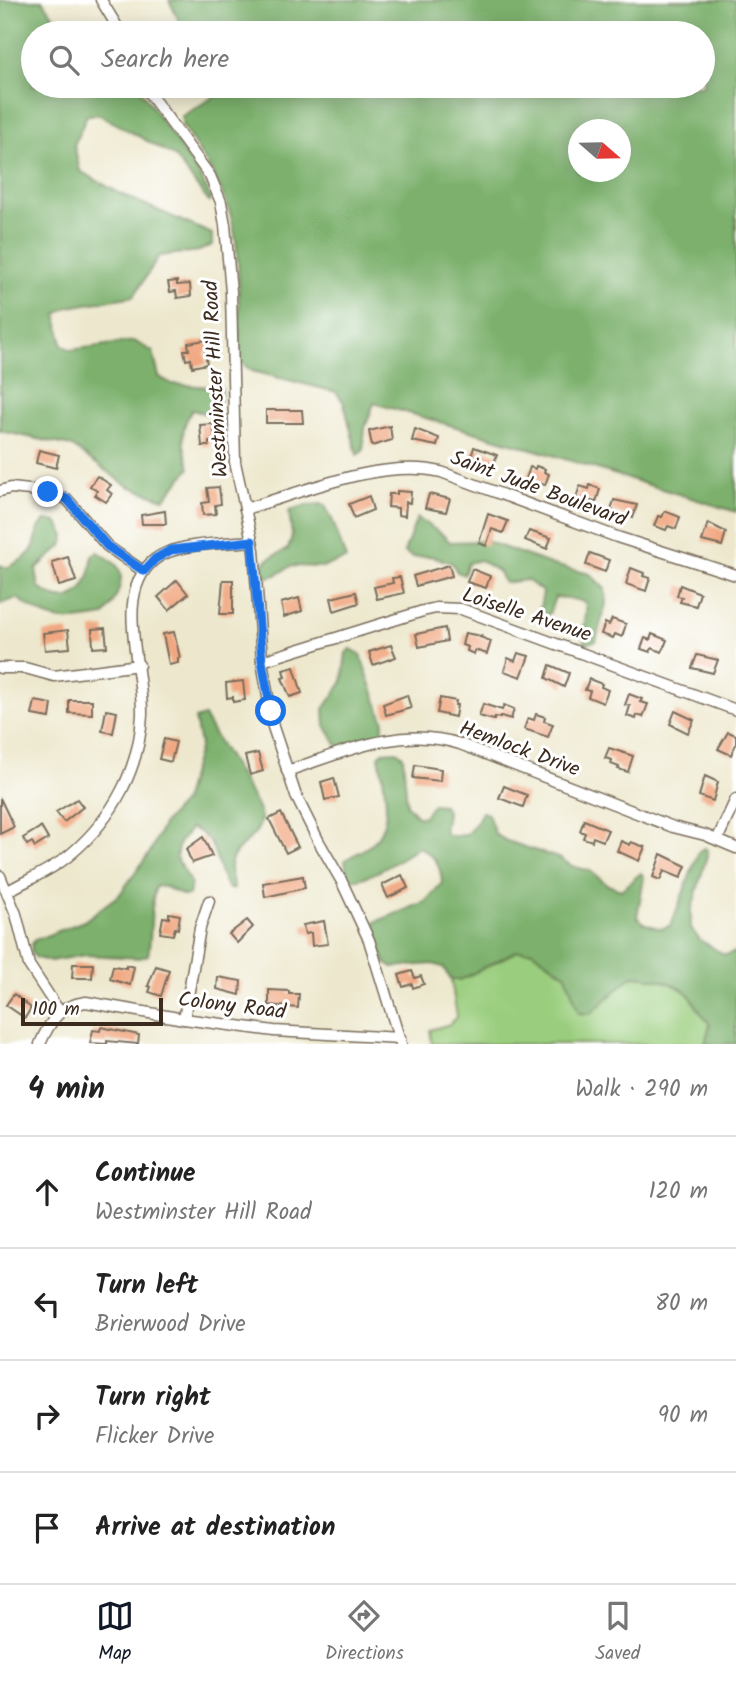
<!DOCTYPE html>
<meta charset="utf-8">
<style>
:root{--surface:#fff;--page:#f6f6f6;--text:#222;--muted:#767676;--line:#e0e0e0;--accent:#111827}
body{margin:0;font-family:Kalam,sans-serif;background:var(--page);color:var(--text)}
.compass{position:absolute;left:568px;top:119px;width:63px;height:63px;border-radius:50%;background:var(--surface);box-shadow:0 4px 18px #0003;rotate:110deg}
.scale{position:absolute;left:21px;bottom:18px;width:142px;box-sizing:border-box;padding-left:7px;border:4px solid #3b2a1e;border-top:0;font-size:19px;line-height:24px;white-space:nowrap;color:#3b2a1e;-webkit-text-stroke:5px #fff;paint-order:stroke}
.stop{position:absolute;width:21px;height:21px;margin:-16px;border:5px solid #1a73e8;border-radius:50%;background:#fff}
.stop.end{background:#1a73e8;border-color:#fff;box-shadow:0 2px 7px #0008}
.list{margin:0;padding:0;list-style:none}
h2{display:flex;justify-content:space-between;align-items:center;height:91px;margin:0;padding:0 28px;font-size:30px}
h2 small{font-size:23px;font-weight:400;color:var(--muted)}
.list li{display:grid;grid-template-columns:46px 1fr auto;gap:21px;align-items:center;box-sizing:border-box;height:112px;padding:0 28px;border-top:2px solid var(--line)}
.list b{display:block;font-size:26px;white-space:nowrap}
.list p{margin:0;font-size:23px;white-space:nowrap;color:var(--muted)}
.list em{font-size:23px;font-style:normal;color:var(--muted)}
.icon{flex:none;width:38px;height:38px;fill:none;stroke:currentColor;stroke-width:2;stroke-linecap:round;stroke-linejoin:round}
.map{position:relative;flex:none;width:736px;height:1044px;overflow:hidden}
.search{position:absolute;background:var(--surface);box-shadow:0 4px 18px #0003;left:21px;right:21px;top:21px;height:77px;display:flex;align-items:center;gap:18px;box-sizing:border-box;padding:0 24px;border-radius:38px;color:var(--muted);font-size:26px}
.sheet{height:539px;background:var(--surface)}
nav{display:flex;justify-content:space-around;align-items:center;box-sizing:border-box;height:98px;border-top:2px solid var(--line);background:var(--surface);font-size:19px;color:var(--muted)}
nav a{display:grid;justify-items:center;gap:4px}
nav .on{color:var(--accent)}
.map>svg:first-child{display:block}
</style>
<div class="map">
<svg width="736" height="1044" viewBox="0 0 736 1044">
<rect width="100%" height="100%" fill="#fff"/>
<filter id="ink" filterUnits="userSpaceOnUse"><feTurbulence type="fractalNoise" baseFrequency=".0143" numOctaves="2"/><feDisplacementMap in="SourceGraphic" scale="14" xChannelSelector="R" yChannelSelector="G"/><feConvolveMatrix kernelMatrix="1 2 1 2 8 2 1 2 1" color-interpolation-filters="sRGB"/></filter>
<filter id="wash" filterUnits="userSpaceOnUse"><feTurbulence type="fractalNoise" baseFrequency=".00686" numOctaves="4" result="noise"/><feDisplacementMap in="SourceGraphic" scale="28" xChannelSelector="R" yChannelSelector="G"/><feGaussianBlur stdDeviation="1.57" result="paint"/><feColorMatrix in="noise" values="0 0 0 0 0 0 0 0 0 0 0 0 0 0 0 0 0 1.4 0 .05"/><feComposite in="paint" operator="in"/></filter>
<g filter="url(#wash)">
<rect width="100%" height="100%" fill="#ede8cd"/>
<path fill="#9acd7d" stroke="#6a7c4e" stroke-width="2" d="M517,951H532L566,975L579,1013L590,1014L632,976C649,976 678,982 690,996C697,1006 701,1015 710,1024L705,1044H432L430,1030L450,1024L457,1016L451,980H460Z"/>
<g fill="#7bb06c" stroke="#5b6d45" stroke-width="2" fill-rule="evenodd">
<path d="M0,0H42L59,23L76,33H33V86H138L201,178L211,198L209,202L174,156L100,115H87L74,145L80,171L123,195L212,234V245L199,251L159,256L134,296L69,307L57,314L62,345L71,350L134,341L153,352L159,377L172,384L222,388L221,400L211,415L192,410C178,431 183,445 190,468L164,499L128,486L71,446L0,431Z"/>
<path d="M169,0H736V512L539,451L374,403L365,428L363,451L357,455L344,403L336,392L252,371L239,361C238,316 243,251 229,210C219,179 199,152 182,125V116L232,86H703V33H178L181,25ZM578,130H620V172H578Z"/>
<path d="M324,504L332,519L346,559L322,567L291,566L276,575L264,578C255,561 276,555 288,549L292,536L289,511L306,505Z"/>
<path d="M417,518L442,534L450,542L486,541L553,565L590,574L605,589L606,604L596,641L585,644C579,630 590,617 585,602L568,598L555,597L549,614L544,616L540,608L543,592L527,580L504,583L499,572L480,560L468,563L464,575L457,572L452,563L431,556L412,557L404,552Z"/>
<path d="M46,520L57,522L65,536L62,546L36,569L39,588C45,591 52,597 59,598C83,602 92,574 92,556L98,552C104,556 112,560 117,566C128,579 113,605 104,616C60,623 54,624 17,598L0,604V565L7,568C17,562 29,558 34,546C39,533 34,531 46,520Z"/>
<path d="M351,649L360,654L384,722L382,734L338,746L325,726L324,709L342,683L346,653Z"/>
<path d="M204,716C213,735 262,807 261,819C258,841 230,847 230,868C230,874 233,882 234,889H229C212,868 222,840 191,828L179,843L176,857L191,883L189,895L184,896L166,887L156,886C150,900 152,935 148,955L140,958L86,955L50,961L36,958L31,952L32,944L35,940L84,921L120,894L150,852L164,823L183,802L200,745L195,719Z"/>
<path d="M397,751L403,756L407,805L417,816L423,817L433,804L443,805L447,812L444,832L451,836L466,835L476,823L482,812L488,814L495,834L507,841L561,859L572,866L590,871L608,885L621,890L641,873L644,878L637,917L643,923L661,929L671,925L699,851L705,848L708,852L691,912V929L700,940L725,955L736,952V1044H705L710,1024C701,1015 697,1006 690,996C678,982 649,976 632,976L590,1014L579,1013L566,975L532,951H516L460,980H451L443,967L433,964L392,967L386,964L372,928L375,922L425,902L442,883C441,865 435,856 419,847C403,857 367,883 348,879L345,860C353,855 362,851 369,846C396,825 384,785 379,756L383,752Z"/>
</g>
<g id="blocks">
<g fill="#f1a882">
<path d="M177,281V285L190,284L191,296L177,298L176,291L170,292L168,282Z"/>
<path d="M211,339L213,351L205,352L207,364L192,367L191,359L186,360L184,350H189L188,343Z"/>
<path d="M266,410H302L303,423H266Z"/>
<path d="M213,424L215,441L209,442V446H202L200,425Z"/>
<path d="M390,426L392,440L372,446L369,431Z"/>
<path d="M415,429L439,438L437,446L412,441Z"/>
<path d="M474,447L497,455L493,465L471,458Z"/>
<path d="M39,450L59,455L56,468L36,463Z"/>
<path d="M536,466L545,469L544,472L549,474L545,485L526,479L530,467L535,469Z"/>
<path d="M97,476L111,485L107,490L112,494L106,502L95,495L97,491L90,486Z"/>
<path d="M590,485L600,489L596,502L576,498L580,486L589,489Z"/>
<path d="M219,487L221,504L215,505L216,514L203,515L202,503L209,502L207,488Z"/>
<path d="M397,491L411,492L410,503L406,502L405,516L398,515V508L388,507L389,494H397Z"/>
<path d="M429,494L450,499L446,512L425,508Z"/>
<path d="M369,496L373,510L354,518L349,504Z"/>
<path d="M614,500L637,505L633,518L611,510Z"/>
<path d="M165,511L166,524H142L141,515Z"/>
<path d="M665,511L680,517L676,529L668,526L666,530L654,526L658,516L662,517Z"/>
<path d="M488,514L508,521L503,533L492,529L486,546L479,543Z"/>
<path d="M708,523L726,532L722,546L702,541Z"/>
<path d="M529,531L551,538L547,549L525,540Z"/>
<path d="M590,553L609,560L605,572L586,565Z"/>
<path d="M68,557L76,581L59,586L52,562Z"/>
<path d="M449,565L452,576L416,586L413,576Z"/>
<path d="M631,568L644,573L643,576L650,578L646,591L626,584Z"/>
<path d="M472,569L490,576L486,588L467,582Z"/>
<path d="M400,577L404,593L377,599L374,587L393,583L392,578Z"/>
<path d="M177,580L188,594L169,610L158,597Z"/>
<path d="M223,580H233V614H220Z"/>
<path d="M680,585L700,593L696,606L680,602L682,597L677,596Z"/>
<path d="M356,592L359,603L334,611L331,598Z"/>
<path d="M299,598L302,611L284,617L281,603Z"/>
<path d="M612,619L626,624L622,637L615,634L613,638L601,634L605,623L609,625Z"/>
<path d="M105,628L107,647L93,648L92,629Z"/>
<path d="M445,628L447,641L419,647L416,634Z"/>
<path d="M68,630L70,648L45,650L43,633Z"/>
<path d="M174,632L180,658H178V663L169,665L163,634Z"/>
<path d="M465,633L481,636L480,637L491,641L487,654L475,650L474,654L467,651L468,647L462,645Z"/>
<path d="M652,634L667,640L662,652L652,648L650,652L641,649L645,638L650,640Z"/>
<path d="M391,645L396,657L373,665L369,652Z"/>
<path d="M518,653L529,656L521,677L504,671L508,658L515,661Z"/>
<path d="M697,655L718,660L713,673L692,668Z"/>
<path d="M550,665L569,673L564,687L546,678Z"/>
<path d="M294,667L302,693L290,697L282,678L285,677L283,670Z"/>
<path d="M589,679L602,684L601,687L608,690L603,703L588,697L590,691L585,690Z"/>
<path d="M243,681L245,700L233,702V697L227,698L226,683Z"/>
<path d="M629,694L642,699L640,702L648,704L643,717L637,715L636,719L627,716L630,706L625,705Z"/>
<path d="M407,695L411,708L386,715L383,704Z"/>
<path d="M440,698L456,701L455,705H457L455,717L437,713Z"/>
<path d="M69,700H92V714L69,713Z"/>
<path d="M35,701L52,704L50,718L32,715Z"/>
<path d="M483,704L502,710L504,705L514,709L511,719L501,716L500,718L495,717L494,720L479,716Z"/>
<path d="M106,710L117,712L113,733L102,731Z"/>
<path d="M675,711L694,720L688,733L670,724Z"/>
<path d="M536,714L545,717L544,721L553,724L548,737L524,729L528,718L534,720Z"/>
<path d="M728,732L736,735V744L731,755L718,749Z"/>
<path d="M164,739L176,742L171,762L159,759Z"/>
<path d="M609,748L633,756L628,772L618,769L619,767L611,764L612,760L605,758Z"/>
<path d="M258,753L263,771L250,775L245,756Z"/>
<path d="M415,765L441,769L440,781L413,778Z"/>
<path d="M705,776L718,782L713,801L699,796Z"/>
<path d="M334,778L339,797L325,800L321,782Z"/>
<path d="M504,786L527,795L523,807L499,798Z"/>
<path d="M0,798L14,827L0,834Z"/>
<path d="M77,799L83,807L64,822L56,812Z"/>
<path d="M281,813L298,847L286,853L269,819Z"/>
<path d="M584,820L608,830L603,841L593,837L592,841L583,838L585,833L580,831Z"/>
<path d="M41,827L48,839L35,847L32,842L27,845L23,838Z"/>
<path d="M203,837L212,856L192,863L186,849Z"/>
<path d="M621,841L630,845L631,842L645,847L639,861L617,851Z"/>
<path d="M661,854L686,866L681,878L664,871L660,880L653,877Z"/>
<path d="M402,875L408,888L388,898L382,885Z"/>
<path d="M303,876L305,888L265,897L263,883Z"/>
<path d="M169,913L180,915L178,929L175,928L173,935L160,933L163,917L169,918Z"/>
<path d="M247,920L253,927L237,943L229,934Z"/>
<path d="M324,921L328,944L312,946L311,933L305,934L303,925Z"/>
<path d="M73,964H93L92,978H72Z"/>
<path d="M126,965L134,967L130,985L110,979L113,966L126,968Z"/>
<path d="M156,966L169,970L161,996L149,992L151,987L148,986Z"/>
<path d="M412,971L415,978L421,976L424,984L413,988L412,984L403,987L399,975Z"/>
<path d="M218,977L241,981L240,995L217,989Z"/>
<path d="M269,990L289,991V994H299L298,1008L269,1005Z"/>
<path d="M14,994L31,1008L25,1018L6,1005Z"/>
<path d="M101,1027L139,1035L138,1044L107,1041V1044L90,1043L93,1030L100,1031Z"/>
</g>
</g>
</g>
<g filter="url(#ink)">
<use href="#blocks" fill-opacity="0" stroke="#796c5b" stroke-width="2"/>
<g fill="none" stroke-linecap="round" stroke-linejoin="round">
<g stroke="#796c5b" stroke-width="13">
<g id="minor">
<path d="M101,0L121,33"/>
<path d="M144,86L210,176L221,202L225,225L231,292L235,462L254,550L262,661L273,727L296,796L319,842L341,880L369,940L401,1044"/>
<path d="M0,491L11,488L48,492L67,499L107,546L143,571"/>
<path d="M245,509C303,492 382,458 441,472L617,537L736,575"/>
<path d="M262,661L423,611L436,608L461,609L736,710"/>
<path d="M0,668H25L54,676L139,665"/>
<path d="M287,771C345,752 398,725 460,744L673,827L705,835L736,848"/>
<path d="M717,840L736,799"/>
<path d="M0,876L16,914L29,965L59,1011"/>
<path d="M8,891C29,879 54,869 72,853C113,818 140,768 142,714C143,667 113,594 154,560C176,542 224,544 252,541"/>
<path d="M184,1019L200,928L209,901"/>
<path d="M40,1044C50,1021 60,1005 86,1002L184,1019L274,1031L400,1038"/>
</g>
</g>
<use href="#minor" stroke="#fff" stroke-width="10"/>
</g>
</g>
<g fill="none" stroke-linecap="round" stroke-linejoin="round" filter="url(#ink)">
<path stroke="#1a73e8" stroke-width="9" d="M48,492L67,499L107,546L144,571L155,559L171,550L252,541L262,661L271,711"/>
</g>
<g text-anchor="middle" stroke-width="6" stroke-linejoin="round" paint-order="stroke">
<g font-size="21" fill="#3b2a1e" stroke="#fff">
<text transform="translate(215 379) rotate(-93)" y="7">Westminster Hill Road</text>
<text transform="translate(539 488) rotate(20)" y="7">Saint Jude Boulevard</text>
<text transform="translate(527 614) rotate(18)" y="7">Loiselle Avenue</text>
<text transform="translate(520 748) rotate(20)" y="7">Hemlock Drive</text>
<text transform="translate(232 1005) rotate(7)" y="7">Colony Road</text>
</g>
</g>
</svg>
<svg class="compass" viewBox="-18 -18 36 36"><path d="M0-13l5 13h-10z" fill="#e53935"/><path d="M0 13l5-13h-10z" fill="#767676"/></svg>
<div class="scale">100 m</div>
<div class="stop" style="left:271px;top:711px"></div>
<div class="stop end" style="left:48px;top:492px"></div>
<div class="search"><svg class="icon" aria-label="search" viewBox="0 0 24 24"><circle cx="10" cy="10" r="6"/><path d="M15 15l6 6"/></svg>Search here</div>
</div>
<section class="sheet">
<h2>4 min<small>Walk · 290 m</small></h2>
<ul class="list">
<li><svg class="icon" aria-label="ahead" viewBox="0 0 24 24"><path d="M12 20V5M6 11l6-6 6 6"/></svg><div><b>Continue</b><p>Westminster Hill Road</p></div><em>120 m</em></li>
<li><svg class="icon" aria-label="left" viewBox="0 0 24 24"><path d="M17 20v-9H6M10 6l-5 5 5 5"/></svg><div><b>Turn left</b><p>Brierwood Drive</p></div><em>80 m</em></li>
<li><svg class="icon" aria-label="right" viewBox="0 0 24 24"><path d="M7 20v-9h11M14 6l5 5-5 5"/></svg><div><b>Turn right</b><p>Flicker Drive</p></div><em>90 m</em></li>
<li><svg class="icon" aria-label="arrive" viewBox="0 0 24 24"><path d="M6 21V4h12l-3 4 3 4H6"/></svg><div><b>Arrive at destination</b></div></li>
</ul>
</section>
<nav>
<a class="on"><svg class="icon" aria-label="map" viewBox="0 0 24 24"><path d="M3 6l6-2 6 2 6-2v14l-6 2-6-2-6 2zM9 4v14M15 6v14"/></svg>Map</a>
<a><svg class="icon" aria-label="directions" viewBox="0 0 24 24"><path d="M12 3l9 9-9 9-9-9zM9 14v-3h6M13 9l2 2-2 2"/></svg>Directions</a>
<a><svg class="icon" aria-label="saved" viewBox="0 0 24 24"><path d="M7 4h10v16l-5-4-5 4z"/></svg>Saved</a>
</nav>
